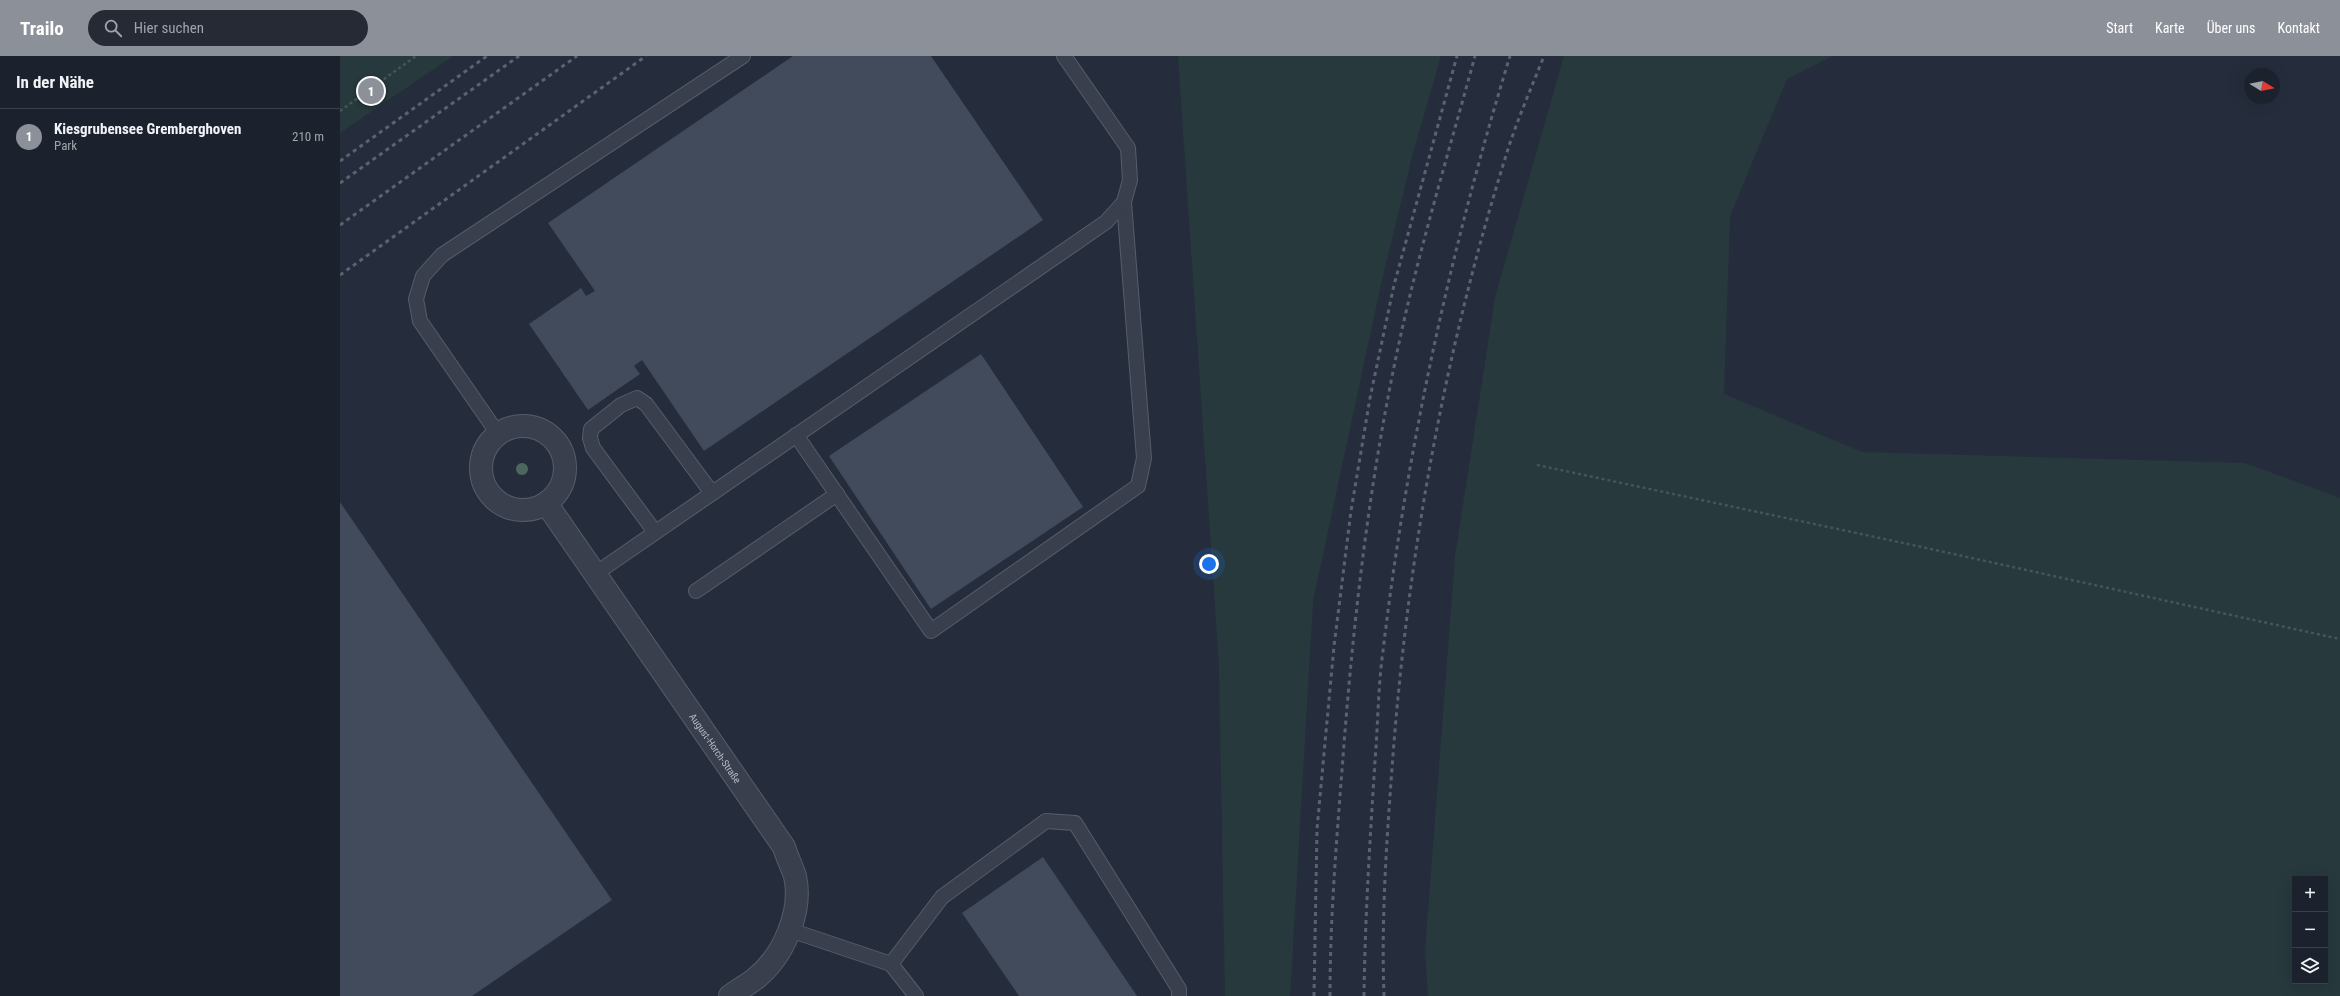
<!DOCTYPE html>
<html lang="de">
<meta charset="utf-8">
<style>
:root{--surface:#1c222d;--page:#252a35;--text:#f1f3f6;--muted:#a0a4aa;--line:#3a3f49;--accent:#8c9099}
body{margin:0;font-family:"Roboto Condensed",sans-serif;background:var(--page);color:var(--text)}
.controls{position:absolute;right:12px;bottom:12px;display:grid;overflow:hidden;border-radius:0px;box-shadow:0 4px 16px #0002}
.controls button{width:36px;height:36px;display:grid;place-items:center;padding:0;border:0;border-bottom:1px solid var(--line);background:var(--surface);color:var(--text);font:20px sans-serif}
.compass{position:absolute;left:1904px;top:12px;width:36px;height:36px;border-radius:50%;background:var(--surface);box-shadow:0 4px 16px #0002;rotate:100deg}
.you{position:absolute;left:869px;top:508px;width:14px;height:14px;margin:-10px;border:3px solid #fff;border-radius:50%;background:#1a73e8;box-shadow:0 0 0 6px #1a73e833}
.badge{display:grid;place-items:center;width:26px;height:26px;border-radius:50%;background:var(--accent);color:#fff;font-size:13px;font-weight:700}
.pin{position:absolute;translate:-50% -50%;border:2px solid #fff;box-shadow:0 1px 4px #0006}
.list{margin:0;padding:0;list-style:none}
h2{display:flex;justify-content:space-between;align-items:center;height:52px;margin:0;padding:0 16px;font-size:17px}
h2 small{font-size:13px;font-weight:400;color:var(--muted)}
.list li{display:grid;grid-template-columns:26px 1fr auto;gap:12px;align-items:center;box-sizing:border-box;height:56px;padding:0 16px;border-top:1px solid var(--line)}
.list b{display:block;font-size:15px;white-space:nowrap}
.list p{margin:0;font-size:13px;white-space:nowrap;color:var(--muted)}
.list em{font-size:13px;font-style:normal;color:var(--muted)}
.icon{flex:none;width:22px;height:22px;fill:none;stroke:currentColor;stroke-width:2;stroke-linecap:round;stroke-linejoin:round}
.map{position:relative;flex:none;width:2000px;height:940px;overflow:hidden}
header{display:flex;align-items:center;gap:24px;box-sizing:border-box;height:56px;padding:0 20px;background:var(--accent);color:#fff}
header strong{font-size:19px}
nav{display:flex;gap:22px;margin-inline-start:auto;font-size:14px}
.search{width:280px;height:36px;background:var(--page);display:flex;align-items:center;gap:10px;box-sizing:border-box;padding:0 14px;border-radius:22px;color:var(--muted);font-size:15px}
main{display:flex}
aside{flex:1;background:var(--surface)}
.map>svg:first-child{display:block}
</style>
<header>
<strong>Trailo</strong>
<div class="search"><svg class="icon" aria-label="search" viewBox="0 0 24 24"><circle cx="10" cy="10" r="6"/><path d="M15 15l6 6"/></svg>Hier suchen</div>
<nav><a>Start</a><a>Karte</a><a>Über uns</a><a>Kontakt</a></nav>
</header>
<main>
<aside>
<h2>In der Nähe<small></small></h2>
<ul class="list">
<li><span class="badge">1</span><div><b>Kiesgrubensee Gremberghoven</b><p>Park</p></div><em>210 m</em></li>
</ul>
</aside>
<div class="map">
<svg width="2000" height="940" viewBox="0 0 2000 940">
<rect width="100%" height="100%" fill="#252d3c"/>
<g fill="#27393d" fill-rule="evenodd">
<path d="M0,0H113L0,77Z"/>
<path d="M838,0H1101L1073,97L1041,228L973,545L950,940H885L879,609Z"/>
<path d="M1224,0H1493L1447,23L1390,160L1384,338L1522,396L1905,407L2000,442V940H1088L1085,895L1115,501L1155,242ZM1955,823H1985V925H1955Z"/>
</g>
<g fill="#414b5b">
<path d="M453,0H591L703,164L364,395L302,304L294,310L300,318L248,354L189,268L241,232L246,240L255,235L208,167Z"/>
<path d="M641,298L743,451L591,553L489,400Z"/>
<path d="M0,446L272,844L132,940H0Z"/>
<path d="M703,801L797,940H679L622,857Z"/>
</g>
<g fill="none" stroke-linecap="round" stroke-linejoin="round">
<g stroke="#575d6a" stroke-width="16">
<g id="service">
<path d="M158,378L80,265L76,243L83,220L102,199L403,0"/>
<path d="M456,379L591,575L798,430L804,402L784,146"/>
<path d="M315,476L253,392L250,382L251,373L281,349L297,342L306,348L372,437"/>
<path d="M255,518L766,166L784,146L790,124L788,92L724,0"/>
<path d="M356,535L497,438"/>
<path d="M450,874L551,908L602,841L706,765L735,767L839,933V940"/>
<path d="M551,908L576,940"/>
</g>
</g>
<g stroke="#575d6a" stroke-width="24">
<g id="minor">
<circle cx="183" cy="412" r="42"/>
<path id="s1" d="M206,447L444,791C447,801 452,811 455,820C463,856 443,901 415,923C407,929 398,934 390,940"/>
</g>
</g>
<g stroke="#45565a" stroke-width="2.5" stroke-dasharray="3 3" stroke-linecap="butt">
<path d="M0,55L76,0"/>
<path d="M1197,409L1568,488L2000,583"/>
</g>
<use href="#service" stroke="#393f4c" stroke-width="14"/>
<use href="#minor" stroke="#393f4c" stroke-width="22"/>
<g stroke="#5b6373" stroke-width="3" stroke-dasharray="4 4" stroke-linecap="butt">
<path d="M0,105L147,0"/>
<path d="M0,127L179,0"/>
<path d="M0,169L237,0"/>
<path d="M0,219L306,0"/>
<path d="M974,940L977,773L994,590L1011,455L1030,342L1054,229L1117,0"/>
<path d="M990,940C990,860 997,780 1003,701C1015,543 1034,385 1072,231C1091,154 1114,77 1135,0"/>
<path d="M1024,940C1025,862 1030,783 1035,705C1038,669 1038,631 1043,595C1067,393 1110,195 1170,0"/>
<path d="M1044,940C1041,859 1047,780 1053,699C1069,492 1106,288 1169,90C1179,60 1192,30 1204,0"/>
</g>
</g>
<circle fill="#4d675e" cx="182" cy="413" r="6"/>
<g text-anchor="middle" stroke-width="3" stroke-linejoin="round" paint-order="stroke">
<g font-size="10" fill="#b5bac8" stroke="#1e2431">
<text dy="4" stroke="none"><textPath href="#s1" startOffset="298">August-Horch-Straße</textPath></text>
</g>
</g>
</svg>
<div class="controls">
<button>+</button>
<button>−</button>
<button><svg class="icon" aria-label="layers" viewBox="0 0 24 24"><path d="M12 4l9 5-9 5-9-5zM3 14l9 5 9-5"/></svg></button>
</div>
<svg class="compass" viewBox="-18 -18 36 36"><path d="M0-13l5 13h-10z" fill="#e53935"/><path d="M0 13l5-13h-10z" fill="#a0a4aa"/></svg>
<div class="you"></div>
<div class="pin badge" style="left:31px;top:35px">1</div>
</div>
</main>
